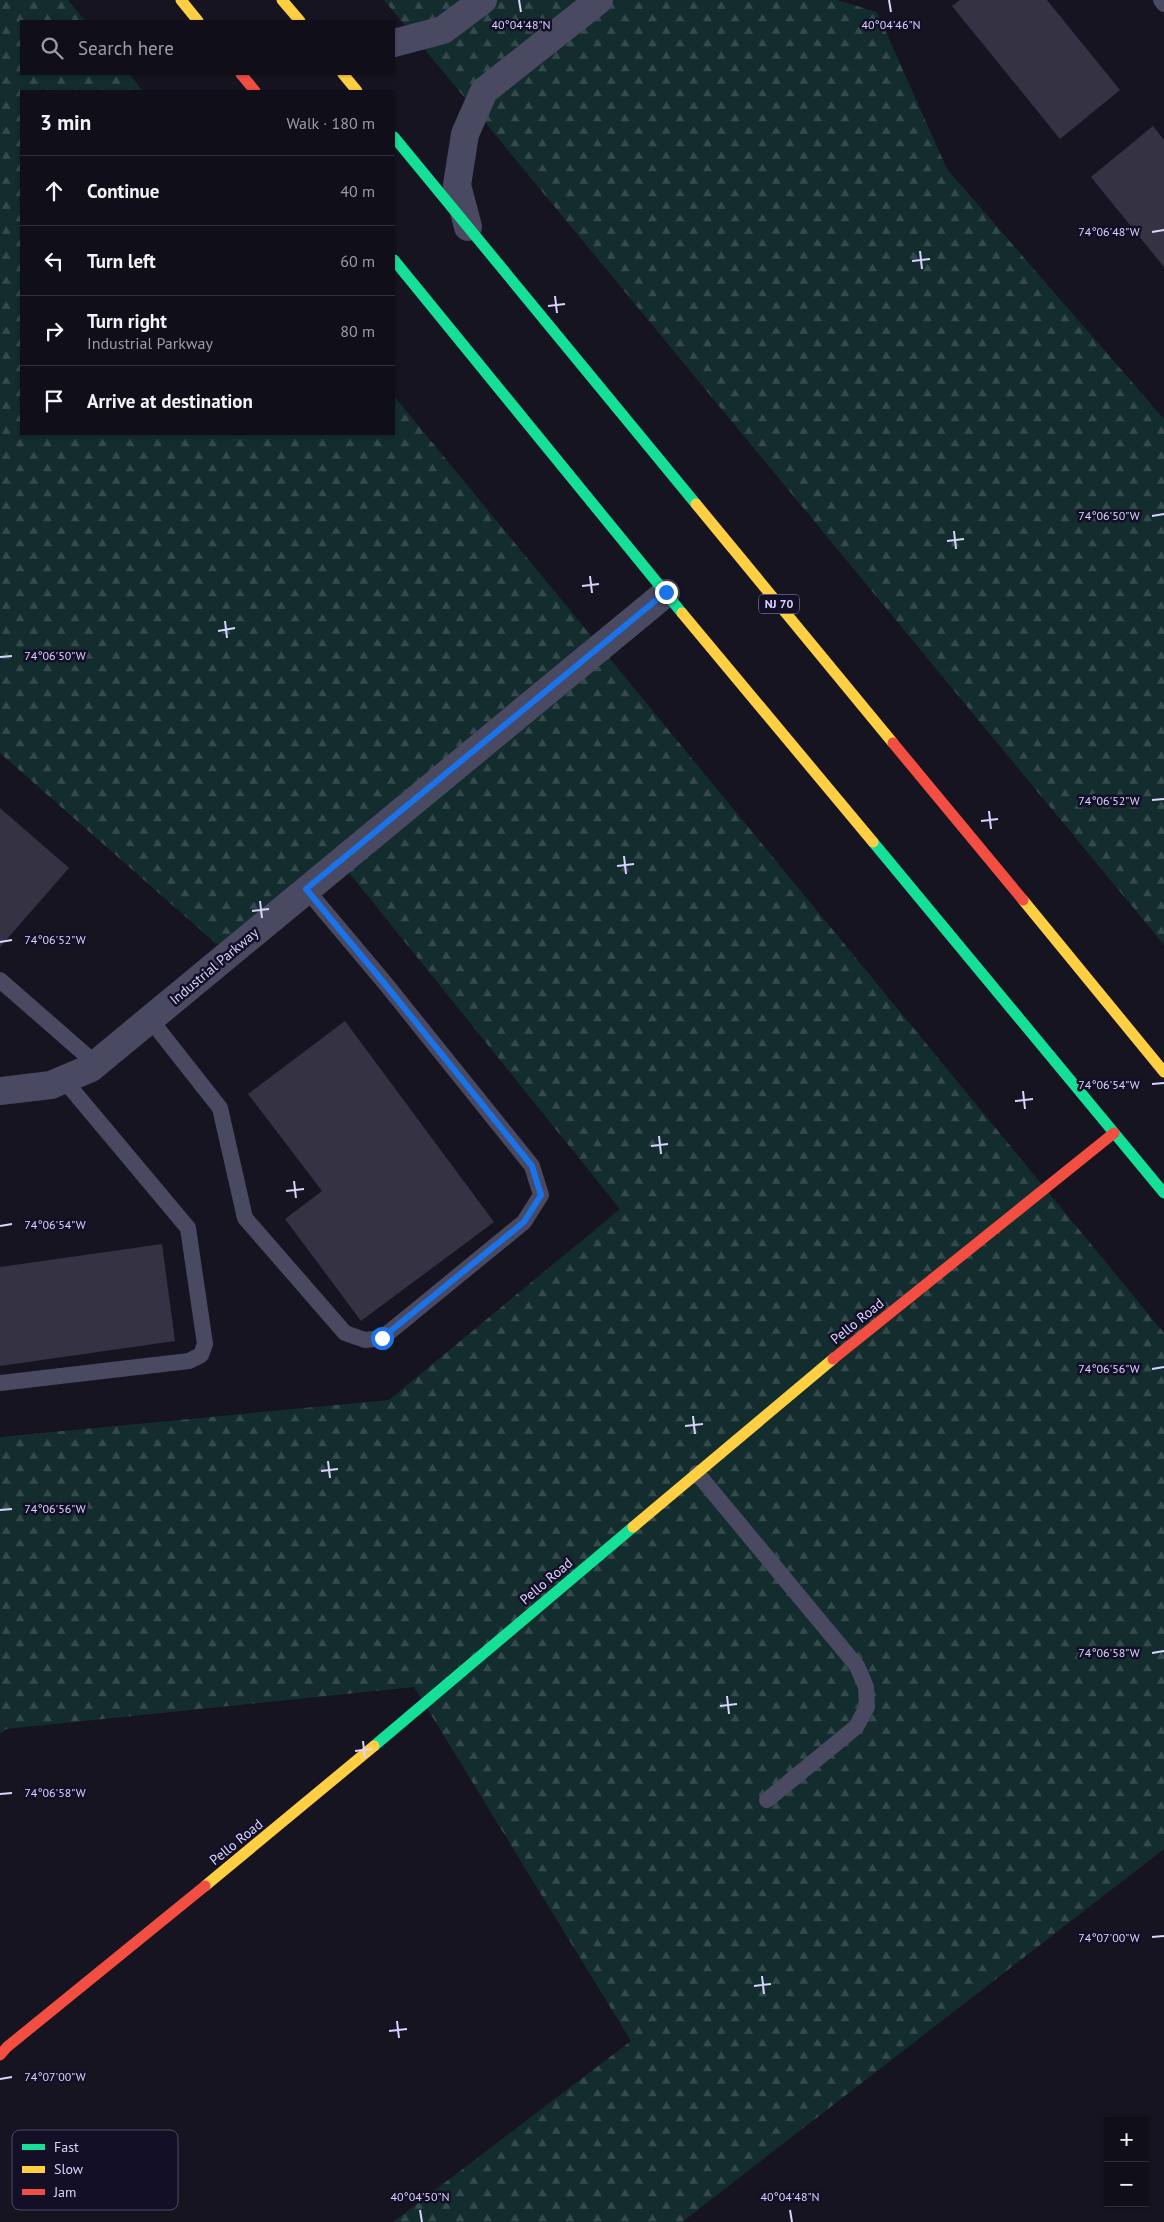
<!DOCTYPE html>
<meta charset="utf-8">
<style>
:root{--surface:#100f19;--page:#191822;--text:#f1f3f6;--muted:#9c9ca2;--line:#302f38}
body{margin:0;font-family:"PT Sans",sans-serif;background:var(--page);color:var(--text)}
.controls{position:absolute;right:15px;bottom:15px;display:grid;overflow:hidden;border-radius:0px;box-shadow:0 1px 4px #0004}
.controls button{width:45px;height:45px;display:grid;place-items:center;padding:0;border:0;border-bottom:1px solid var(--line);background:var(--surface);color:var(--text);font:25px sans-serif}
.stop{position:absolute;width:15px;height:15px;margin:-11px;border:4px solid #1a73e8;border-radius:50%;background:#fff}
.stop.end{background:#1a73e8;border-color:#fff;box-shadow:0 1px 5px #0008}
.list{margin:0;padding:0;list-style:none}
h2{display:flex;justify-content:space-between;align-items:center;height:65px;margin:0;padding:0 20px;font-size:21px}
h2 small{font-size:16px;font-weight:400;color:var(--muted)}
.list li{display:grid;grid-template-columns:32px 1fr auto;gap:15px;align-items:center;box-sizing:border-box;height:70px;padding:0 20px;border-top:1px solid var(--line)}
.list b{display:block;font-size:19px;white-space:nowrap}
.list p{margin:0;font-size:16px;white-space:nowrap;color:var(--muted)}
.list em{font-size:16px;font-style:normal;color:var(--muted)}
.icon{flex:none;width:28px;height:28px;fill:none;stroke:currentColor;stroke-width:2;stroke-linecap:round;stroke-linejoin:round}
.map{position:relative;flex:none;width:1164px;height:2222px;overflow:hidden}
.search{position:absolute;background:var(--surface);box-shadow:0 1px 4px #0004;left:20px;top:20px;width:375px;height:55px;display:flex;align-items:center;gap:12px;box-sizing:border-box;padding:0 18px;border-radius:0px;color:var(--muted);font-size:19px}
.panel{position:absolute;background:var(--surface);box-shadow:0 1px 4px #0004;left:20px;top:90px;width:375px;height:345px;border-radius:0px}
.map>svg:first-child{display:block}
</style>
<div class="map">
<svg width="1164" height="2222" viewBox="0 0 1164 2222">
<defs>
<pattern id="forest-firs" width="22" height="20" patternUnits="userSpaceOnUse" patternTransform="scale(1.25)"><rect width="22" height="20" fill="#132c2d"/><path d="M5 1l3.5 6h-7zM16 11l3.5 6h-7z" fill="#354a4c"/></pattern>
</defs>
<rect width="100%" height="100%" fill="#161421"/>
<g fill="url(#forest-firs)">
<path d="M0,0H68L85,21H21V74H129L143,91H21V434H394V396L1164,1333V1849L682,2222H393L631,2041L414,1687L6,1729L0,1734V1437L389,1400L620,1209L342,864L229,955L0,753Z"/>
<path d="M384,0H837L877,12L947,169L1164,419V945Z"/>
</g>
<g fill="#343243">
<path d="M960,0H1047L1120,90L1060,139L952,6Z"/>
<path d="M1153,126L1164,140V267L1091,177Z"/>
<path d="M0,808L69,868L0,947Z"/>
<path d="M345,1021L494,1222L361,1321L285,1219L322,1191L248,1094Z"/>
<path d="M162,1244L175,1341L0,1366V1267Z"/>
</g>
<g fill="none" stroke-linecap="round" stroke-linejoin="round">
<g stroke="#4a4962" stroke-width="16">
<path d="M1161,0L1164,4"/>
<path d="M0,980L96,1064"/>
<path d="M150,1019L220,1108L245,1218L345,1333L365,1340L382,1338L524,1222L541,1195L532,1166L385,983L306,889"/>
<path d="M0,1383L189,1361L201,1355L205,1344L188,1228L64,1080"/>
<path d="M697,1473L857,1666L866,1687L867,1707L856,1727L767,1800"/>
</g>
<g stroke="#4a4962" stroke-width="28">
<path d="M394,43L443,30L483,0"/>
<path d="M468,227L457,185L465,134L484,91L599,0"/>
<path d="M0,1091L51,1085L91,1068L666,593"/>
</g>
<g stroke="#16e098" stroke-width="11">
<path d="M394,137L696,504"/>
<path d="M394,260L682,613"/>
<path d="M873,842L1164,1193"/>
<path d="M374,1746L633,1527"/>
</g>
<g stroke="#ffcf43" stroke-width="11">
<path d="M181,0L198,21"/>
<path d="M282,0L300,21"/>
<path d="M343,74L357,91"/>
<path d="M696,504L893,743"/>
<path d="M682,613L873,842"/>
<path d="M1023,900L1164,1072"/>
<path d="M633,1527L833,1359"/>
<path d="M205,1886L374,1746"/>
</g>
<g stroke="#f24e42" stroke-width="11">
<path d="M241,74L255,91"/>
<path d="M893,743L1023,900"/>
<path d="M833,1359L1114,1133"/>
<path d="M0,2055L7,2047L205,1886"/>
</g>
</g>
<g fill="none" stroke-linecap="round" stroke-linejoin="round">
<path stroke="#1a73e8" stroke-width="6" d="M382,1338L524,1222L541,1195L532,1166L384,983L306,889L666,592"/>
</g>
<path fill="none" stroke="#d9d4ff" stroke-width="2" d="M519,0L521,12M889,0L891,12M1152,232L1164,230M920,251L922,269M912,261L930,259M555,296L557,313M548,306L565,304M1152,516L1164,514M954,531L956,549M947,541L964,539M590,576L592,593M582,586L599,584M225,621L227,638M218,631L235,628M0,657L12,656M1152,800L1164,799M989,811L991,829M981,821L998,819M624,856L626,874M617,866L634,864M260,901L262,918M252,911L269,909M0,942L12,940M1152,1084L1164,1083M1023,1091L1025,1109M1015,1101L1033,1099M659,1136L661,1154M651,1146L668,1144M294,1181L296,1198M286,1191L304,1189M0,1226L12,1224M1152,1369L1164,1367M693,1416L695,1434M685,1426L703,1424M328,1461L330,1478M321,1471L338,1469M0,1510L12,1509M1152,1653L1164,1651M727,1696L729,1714M720,1706L737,1704M363,1741L365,1758M355,1751L372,1749M0,1794L12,1793M1152,1937L1164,1936M762,1976L764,1994M754,1986L771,1984M397,2021L399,2038M389,2031L407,2029M0,2079L12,2077M420,2210L422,2222M790,2210L792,2222"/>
<g text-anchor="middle" stroke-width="5" stroke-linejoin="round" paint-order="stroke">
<rect fill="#130f26" stroke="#9e99be" stroke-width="1" x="759" y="594.5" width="40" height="19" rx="4"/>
<g font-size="12" font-weight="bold" fill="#d9d4ff">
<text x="779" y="608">NJ 70</text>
</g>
<g font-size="14" fill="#d9d4ff" stroke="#130f26">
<text transform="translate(214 966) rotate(-40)" y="5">Industrial Parkway</text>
<text transform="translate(857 1321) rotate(-39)" y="5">Pello Road</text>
<text transform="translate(546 1581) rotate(-40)" y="5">Pello Road</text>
<text transform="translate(236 1842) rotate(-39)" y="5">Pello Road</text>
</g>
</g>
<rect x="12" y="2130" width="166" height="80" rx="8" fill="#130f26" stroke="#4e4a67" stroke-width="1"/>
<rect x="22" y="2144" width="23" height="6" fill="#16e098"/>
<rect x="22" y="2166" width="23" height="7" fill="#ffcf43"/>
<rect x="22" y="2189" width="23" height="6" fill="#f24e42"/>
<g font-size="14" fill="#d9d4ff">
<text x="54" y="2152">Fast</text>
<text x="54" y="2174">Slow</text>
<text x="54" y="2197">Jam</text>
</g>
<g font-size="12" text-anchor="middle" fill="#d9d4ff" stroke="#130f26" stroke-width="5" stroke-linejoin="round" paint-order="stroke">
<text x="521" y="29">40°04'48"N</text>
<text x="891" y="29">40°04'46"N</text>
<text x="1109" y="236">74°06'48"W</text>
<text x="1109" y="520">74°06'50"W</text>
<text x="55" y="660">74°06'50"W</text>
<text x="1109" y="805">74°06'52"W</text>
<text x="55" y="944">74°06'52"W</text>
<text x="1109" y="1089">74°06'54"W</text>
<text x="55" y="1229">74°06'54"W</text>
<text x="1109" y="1373">74°06'56"W</text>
<text x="55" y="1513">74°06'56"W</text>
<text x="1109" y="1657">74°06'58"W</text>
<text x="55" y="1797">74°06'58"W</text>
<text x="1109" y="1942">74°07'00"W</text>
<text x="55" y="2081">74°07'00"W</text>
<text x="420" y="2201">40°04'50"N</text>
<text x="790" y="2201">40°04'48"N</text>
</g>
</svg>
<div class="controls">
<button>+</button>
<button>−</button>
</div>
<div class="stop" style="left:382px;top:1338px"></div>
<div class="stop end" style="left:666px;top:592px"></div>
<div class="search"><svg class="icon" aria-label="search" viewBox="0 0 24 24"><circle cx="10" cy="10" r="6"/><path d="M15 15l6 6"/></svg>Search here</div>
<section class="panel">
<h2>3 min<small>Walk · 180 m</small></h2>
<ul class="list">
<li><svg class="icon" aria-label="ahead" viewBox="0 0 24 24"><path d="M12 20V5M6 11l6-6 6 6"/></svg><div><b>Continue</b></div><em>40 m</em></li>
<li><svg class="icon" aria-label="left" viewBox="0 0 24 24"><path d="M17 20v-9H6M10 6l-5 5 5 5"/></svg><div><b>Turn left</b></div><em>60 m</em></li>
<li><svg class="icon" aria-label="right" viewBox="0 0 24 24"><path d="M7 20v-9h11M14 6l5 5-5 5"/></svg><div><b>Turn right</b><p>Industrial Parkway</p></div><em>80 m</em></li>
<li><svg class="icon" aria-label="arrive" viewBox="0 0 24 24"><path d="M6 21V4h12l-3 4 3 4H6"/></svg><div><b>Arrive at destination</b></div></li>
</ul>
</section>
</div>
